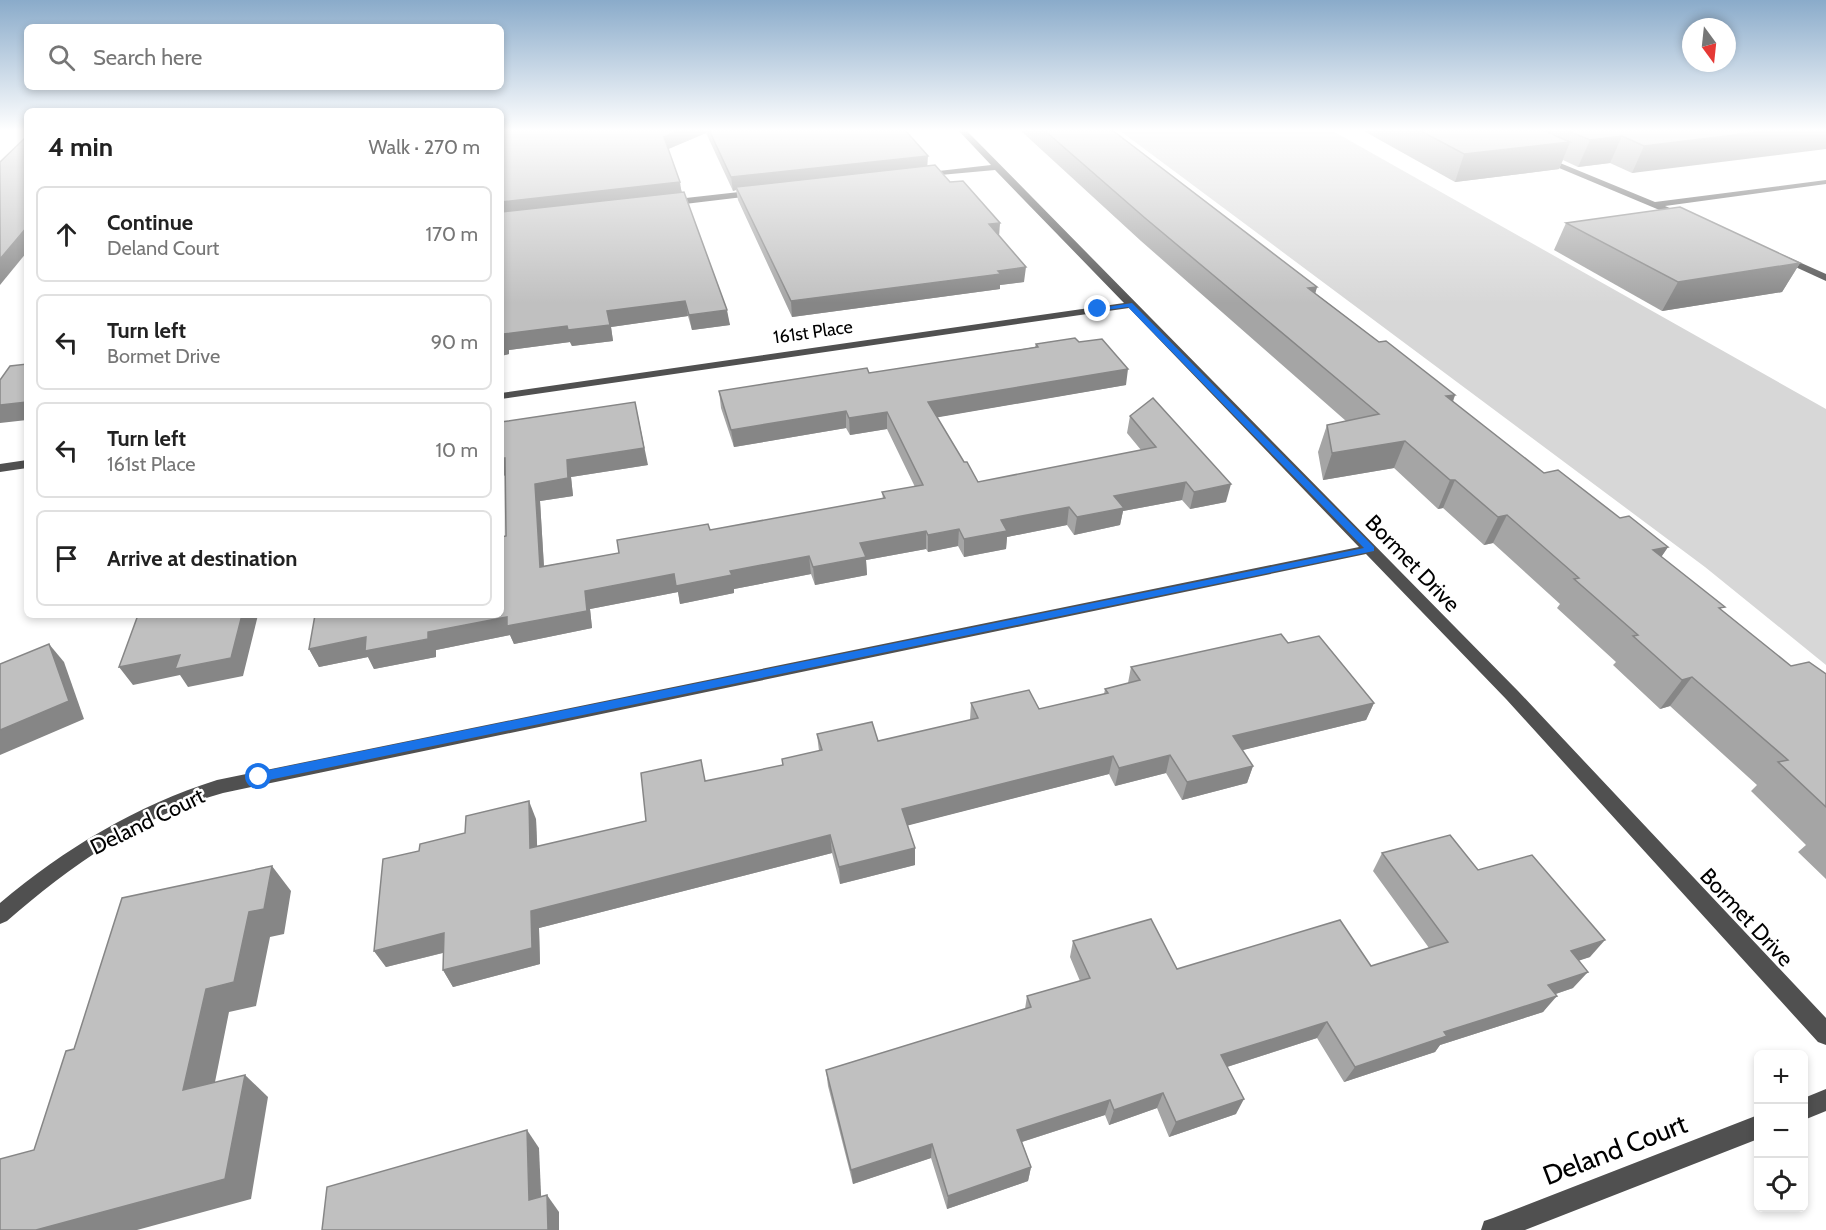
<!DOCTYPE html>
<meta charset="utf-8">
<style>
:root{--surface:#fff;--page:#f2f2f2;--text:#222;--muted:#767676;--line:#e0e0e0}
body{margin:0;font-family:Cabin,sans-serif;background:var(--page);color:var(--text)}
.controls{position:absolute;right:18px;bottom:18px;display:grid;overflow:hidden;border-radius:9px;box-shadow:0 3px 9px #0003}
.controls button{width:54px;height:54px;display:grid;place-items:center;padding:0;border:0;border-bottom:2px solid var(--line);background:var(--surface);color:var(--text);font:30px sans-serif}
.compass{position:absolute;left:1682px;top:18px;width:54px;height:54px;border-radius:50%;background:var(--surface);box-shadow:0 3px 9px #0003;rotate:165deg}
.stop{position:absolute;width:18px;height:18px;margin:-14px;border:4px solid #1a73e8;border-radius:50%;background:#fff}
.stop.end{background:#1a73e8;border-color:#fff;box-shadow:0 2px 6px #0008}
.list{margin:0;padding:0;list-style:none}
h2{display:flex;justify-content:space-between;align-items:center;height:78px;margin:0;padding:0 24px;font-size:26px}
h2 small{font-size:20px;font-weight:400;color:var(--muted)}
.list li{display:grid;grid-template-columns:39px 1fr auto;gap:18px;align-items:center;box-sizing:border-box;height:96px;margin:0 12px 12px;padding:0 12px;border:2px solid var(--line);border-radius:9px}
.list b{display:block;font-size:22px;white-space:nowrap}
.list p{margin:0;font-size:20px;white-space:nowrap;color:var(--muted)}
.list em{font-size:20px;font-style:normal;color:var(--muted)}
.icon{flex:none;width:33px;height:33px;fill:none;stroke:currentColor;stroke-width:2;stroke-linecap:round;stroke-linejoin:round}
.map{position:relative;flex:none;width:1826px;height:1230px;overflow:hidden}
.search{position:absolute;background:var(--surface);box-shadow:0 3px 9px #0003;left:24px;top:24px;width:480px;height:66px;display:flex;align-items:center;gap:15px;box-sizing:border-box;padding:0 21px;border-radius:9px;color:var(--muted);font-size:22px}
.panel{position:absolute;background:var(--surface);box-shadow:0 3px 9px #0003;left:24px;top:108px;width:480px;height:510px;border-radius:9px}
.map>svg:first-child{display:block}
</style>
<div class="map">
<svg width="1826" height="1230" viewBox="0 0 1826 1230">
<rect width="100%" height="100%" fill="#fff"/>
<path fill="#d7d7d7" d="M1119,130H1331L1826,409V665L1705,567Z"/>
<g fill="none" stroke-linecap="round" stroke-linejoin="round">
<g fill="#505050" fill-rule="evenodd">
<path d="M958,130H966L1518,691L1826,1018V1045L1818,1042L1506,699L1366,554L223,793C142,815 69,867 7,921L0,924V903C64,849 137,805 217,780L1359,547L1129,308L501,399V393L1124,303L995,170L918,177L917,175L921,173L991,165Z"/>
<path d="M1543,156L1655,202L1826,180V184L1665,206L1684,214L1685,216L1681,219L1540,160L1539,158Z"/>
<path d="M757,190L760,191V195L668,206L664,203L668,200Z"/>
<path d="M1781,254L1826,274V281L1778,259L1776,257Z"/>
<path d="M27,460V468L0,472V464Z"/>
<path d="M1826,1089V1111L1804,1120V1098Z"/>
<path d="M1758,1115V1139L1525,1230H1481L1484,1221L1493,1218Z"/>
</g>
</g>
<g fill="#a5a5a5">
<path d="M501,130H905L927,166L999,236L1024,282L1000,285V289L792,317L738,200L736,190L733,191L706,133L668,149L682,192L730,325L692,330L688,316L611,327L613,341L572,346L570,342L509,350V354L501,356Z"/>
<path d="M1020,130H1112L1317,287L1315,293L1379,342L1455,395L1453,402L1544,473L1668,547L1661,557L1722,611L1791,666L1826,674V879L1798,852L1806,845L1751,791L1757,785L1670,706L1660,709L1613,665L1616,662L1557,608L1560,604L1493,543L1484,545L1443,508L1438,509L1394,468L1323,480L1318,452L1327,425L1346,421L1141,241Z"/>
<path d="M1362,130H1826L1632,173L1610,163L1578,167L1563,160L1559,169L1455,182Z"/>
<path d="M1566,223L1800,263L1782,292L1662,311L1554,250Z"/>
<path d="M1079,342L1126,385L937,417L964,462L978,482L1141,450L1127,433L1130,416L1226,502L1190,509L1182,500L1123,511L1120,525L1074,535L1067,525L1007,537L1006,549L964,557L958,546L928,552L926,549L866,560L867,575L815,585L811,574L734,589V593L680,604L678,592L590,609L592,628L514,644L510,635L436,650V657L374,669L368,657L319,667L309,649L501,615L506,536V476L501,422L648,465L571,477L573,496L540,501L544,566L619,553L710,530L883,499L882,492L915,487L887,429L850,435L846,428L734,447L721,408L719,391L869,373L1035,347L1036,344Z"/>
<path d="M1288,643L1374,703L1366,720L1242,750L1253,766L1247,783L1182,800L1166,773L1115,786L1109,774L908,825L915,865L840,884L832,853L539,928L540,964L453,987L443,970V953L386,967L374,951L419,851L536,819L537,847L646,821L706,781L783,765L819,751L817,734L878,741L970,720L971,703L1039,709L1104,694L1105,689L1128,683L1131,667Z"/>
<path d="M1382,853L1478,870L1590,957L1579,960L1573,988L1556,994L1543,1012L1440,1045L1435,1052L1344,1082L1317,1038L1227,1067L1236,1114L1169,1137L1157,1108L1109,1125L1105,1115L1022,1142L1031,1167L1028,1181L947,1209L931,1158L853,1184L828,1086L826,1070L1025,1009L1027,996L1080,981L1070,957L1073,941L1177,969L1371,966L1429,948L1373,871Z"/>
</g>
<g fill="#868686">
<path d="M681,130H706V133L666,150L664,137Z"/>
<path d="M1775,130H1826V149L1632,173L1644,146Z"/>
<path d="M1622,136L1610,163L1578,167L1590,140Z"/>
<path d="M1570,142L1559,169L1455,182L1464,154Z"/>
<path d="M928,156L927,170L736,187V190L733,191L731,177Z"/>
<path d="M680,182L682,196L501,216V202Z"/>
<path d="M1000,223L999,237L989,224Z"/>
<path d="M27,227V252L0,285V259Z"/>
<path d="M1800,263L1782,292L1662,311L1678,282Z"/>
<path d="M1026,267L1024,282L1000,285V289L792,317L791,301Z"/>
<path d="M1317,287L1310,312L1308,288Z"/>
<path d="M685,301L688,316L611,327L613,341L572,346L570,342L509,350V354L501,356V339L504,334L607,311Z"/>
<path d="M727,310L730,325L692,330L689,315Z"/>
<path d="M1128,369L1126,385L928,419V402Z"/>
<path d="M1455,395L1444,422L1446,396Z"/>
<path d="M27,402V420L0,423V405Z"/>
<path d="M635,402L648,465L571,477L573,496L540,501L545,585L540,567L535,484L567,460Z"/>
<path d="M846,411V428L734,447L731,430Z"/>
<path d="M887,412V429L850,435L849,418Z"/>
<path d="M1405,441L1394,468L1323,480L1332,453Z"/>
<path d="M501,458H505L511,475L501,476Z"/>
<path d="M1450,480H1455L1443,508L1438,509Z"/>
<path d="M1186,482L1182,500L1123,511L1120,525L1074,535L1077,517L1114,496Z"/>
<path d="M1231,484L1226,502L1190,509L1194,492Z"/>
<path d="M1069,507L1067,525L1007,537L1006,549L964,557V539L1001,520Z"/>
<path d="M1507,515L1493,543L1484,545L1498,517Z"/>
<path d="M959,529L958,546L928,552V535Z"/>
<path d="M926,531V549L866,560L867,575L815,585L813,567L860,543Z"/>
<path d="M1668,547L1649,575L1653,550Z"/>
<path d="M809,556L811,574L734,589V593L680,604L678,592L590,609L592,628L514,644L510,635L436,650V657L374,669L368,657L319,667L309,649L366,637L428,632L585,591L674,574L730,571Z"/>
<path d="M242,615H258L243,676L188,687L180,675L133,685L119,667Z"/>
<path d="M49,644L64,662L84,719L0,755V730Z"/>
<path d="M1692,677L1670,706L1660,709L1682,680Z"/>
<path d="M1374,703L1366,720L1227,754L1233,736Z"/>
<path d="M1170,755L1166,773L1115,786L1119,768Z"/>
<path d="M1113,756L1109,774L902,827V809Z"/>
<path d="M1253,766L1247,783L1182,800L1187,782Z"/>
<path d="M529,801L536,819L538,866L530,848Z"/>
<path d="M830,835L832,853L539,928L540,964L453,987L443,970L531,911Z"/>
<path d="M915,848V865L840,884L839,867Z"/>
<path d="M272,866L291,891L284,934L270,937L256,1006L229,1012L209,1112L183,1090L206,989L249,912Z"/>
<path d="M444,933L454,950L386,967L374,951Z"/>
<path d="M1605,940L1590,957L1557,968L1571,951Z"/>
<path d="M1588,972L1573,988L1534,1001L1548,985Z"/>
<path d="M1557,996L1543,1012L1440,1045L1435,1052L1344,1082L1355,1067L1444,1032Z"/>
<path d="M1327,1022L1317,1038L1214,1071L1221,1055Z"/>
<path d="M245,1075L268,1097L251,1199L137,1230H36Z"/>
<path d="M1163,1093L1157,1108L1109,1125L1114,1110Z"/>
<path d="M1244,1099L1236,1114L1169,1137L1176,1122Z"/>
<path d="M1110,1100L1105,1115L1015,1144L1017,1130Z"/>
<path d="M527,1130L539,1148L542,1216L529,1200Z"/>
<path d="M932,1144L931,1158L853,1184L851,1170Z"/>
<path d="M1031,1167L1028,1181L947,1209L948,1196Z"/>
<path d="M547,1195L559,1212V1230H548Z"/>
</g>
<g fill="#c0c0c0" stroke="#868686" stroke-width="1.5">
<path d="M501,130H681L664,137L680,182L501,202Z"/>
<path d="M709,130H905L928,156L731,177Z"/>
<path d="M1044,130H1112L1317,287L1308,288L1379,342L1386,341L1455,395L1446,396L1544,473L1558,470L1620,518L1629,516L1668,547L1653,550L1725,607L1719,608L1791,666L1809,662L1826,674V807L1778,762L1788,760L1692,677L1682,680L1633,636L1638,635L1574,579L1579,578L1507,515L1498,517L1455,480H1450L1405,441L1332,453L1327,425L1379,414L1145,218Z"/>
<path d="M1419,130H1543L1570,142L1464,154Z"/>
<path d="M1566,130H1775L1644,146L1622,136L1590,140Z"/>
<path d="M27,136V227L0,259V162Z"/>
<path d="M935,165L950,182L963,181L1000,223L989,224L1026,267L998,271L1001,274L791,301L736,187Z"/>
<path d="M684,192L727,310L689,315L685,301L607,311L610,325L568,330L567,326L504,334V339H501V212Z"/>
<path d="M1680,207L1800,263L1678,282L1566,223Z"/>
<path d="M1075,338L1079,342L1102,339L1128,369L928,402L964,462H967L978,482L1156,447L1130,416L1153,398L1231,484L1194,492L1186,482L1114,496L1124,508L1077,517L1069,507L1001,520L1007,531L964,539L959,529L928,535L926,531L860,543L866,557L813,567L809,556L730,571L732,575L676,586L674,574L585,591L587,611L507,626V617L428,632V639L365,651L366,637L309,649L315,615H501V537L506,536L505,458H501V422L635,402L644,448L567,460L568,478L535,484L540,567L619,553L617,540L708,524L710,530L885,498L882,492L923,485L887,412L849,418L846,411L731,430L719,391L867,368L869,373L1038,347L1036,344Z"/>
<path d="M27,364V402L0,405V380L10,366Z"/>
<path d="M138,615H242L231,658L175,669L180,655L119,667Z"/>
<path d="M1281,634L1288,643L1319,636L1374,703L1233,736L1253,766L1187,782L1170,755L1119,768L1113,756L902,809L915,848L839,867L830,835L531,911L532,948L443,970L444,933L374,951L383,859L419,851L420,844L465,833L466,816L529,801L530,848L646,821L641,773L701,760L705,781L783,765L782,759L822,750L817,734L872,722L878,741L978,718L971,703L1029,690L1039,709L1108,693L1105,689L1140,680L1131,667Z"/>
<path d="M49,644L69,701L0,730V664Z"/>
<path d="M1450,835L1478,870L1532,855L1605,940L1571,951L1588,972L1548,985L1557,996L1444,1032L1447,1036L1355,1067L1327,1022L1221,1055L1244,1099L1176,1122L1163,1093L1114,1110L1110,1100L1017,1130L1031,1167L948,1196L932,1144L851,1170L826,1070L1031,1007L1027,996L1090,978L1073,941L1151,919L1177,969L1340,920L1371,966L1448,942L1382,853Z"/>
<path d="M272,866L264,909L249,912L234,982L206,989L183,1090L245,1075L225,1179L36,1230H0V1159L34,1150L66,1051L74,1049L122,898Z"/>
<path d="M527,1130L529,1200L547,1195L548,1230H322L327,1187Z"/>
</g>
<linearGradient id="sky" x2="0" y2="1"><stop stop-color="#8aabca"/><stop offset="0.43" stop-color="#fff"/><stop offset="1" stop-color="#fff" stop-opacity="0"/></linearGradient>
<rect width="1826" height="303" fill="url(#sky)"/>
<path fill="#1a73e8" d="M1132,303L1374,547V551L259,782L255,780L254,777L259,772L1364,548L1128,307L1098,311L1095,309Z"/>
<g text-anchor="middle" stroke-width="5" stroke-linejoin="round" paint-order="stroke">
<g font-size="18" fill="#000" stroke="#fff">
<text transform="translate(813 332) rotate(-8)" y="6">161st Place</text>
</g>
<g font-size="22" fill="#000" stroke="#fff">
<text transform="translate(1413 563) rotate(46)" y="8">Bormet Drive</text>
<text transform="translate(147 821) rotate(-26)" y="8">Deland Court</text>
<text transform="translate(1747 917) rotate(47)" y="8">Bormet Drive</text>
</g>
<g font-size="27" fill="#000" stroke="#fff">
<text transform="translate(1615 1150) rotate(-21)" y="9">Deland Court</text>
</g>
</g>
</svg>
<div class="controls">
<button>+</button>
<button>−</button>
<button><svg class="icon" aria-label="locate" viewBox="0 0 24 24"><circle cx="12" cy="12" r="6"/><path d="M12 2v4M12 18v4M2 12h4M18 12h4"/></svg></button>
</div>
<svg class="compass" viewBox="-18 -18 36 36"><path d="M0-13l5 13h-10z" fill="#e53935"/><path d="M0 13l5-13h-10z" fill="#767676"/></svg>
<div class="stop" style="left:259px;top:777px"></div>
<div class="stop end" style="left:1098px;top:309px"></div>
<div class="search"><svg class="icon" aria-label="search" viewBox="0 0 24 24"><circle cx="10" cy="10" r="6"/><path d="M15 15l6 6"/></svg>Search here</div>
<section class="panel">
<h2>4 min<small>Walk · 270 m</small></h2>
<ul class="list">
<li><svg class="icon" aria-label="ahead" viewBox="0 0 24 24"><path d="M12 20V5M6 11l6-6 6 6"/></svg><div><b>Continue</b><p>Deland Court</p></div><em>170 m</em></li>
<li><svg class="icon" aria-label="left" viewBox="0 0 24 24"><path d="M17 20v-9H6M10 6l-5 5 5 5"/></svg><div><b>Turn left</b><p>Bormet Drive</p></div><em>90 m</em></li>
<li><svg class="icon" aria-label="left" viewBox="0 0 24 24"><path d="M17 20v-9H6M10 6l-5 5 5 5"/></svg><div><b>Turn left</b><p>161st Place</p></div><em>10 m</em></li>
<li><svg class="icon" aria-label="arrive" viewBox="0 0 24 24"><path d="M6 21V4h12l-3 4 3 4H6"/></svg><div><b>Arrive at destination</b></div></li>
</ul>
</section>
</div>
